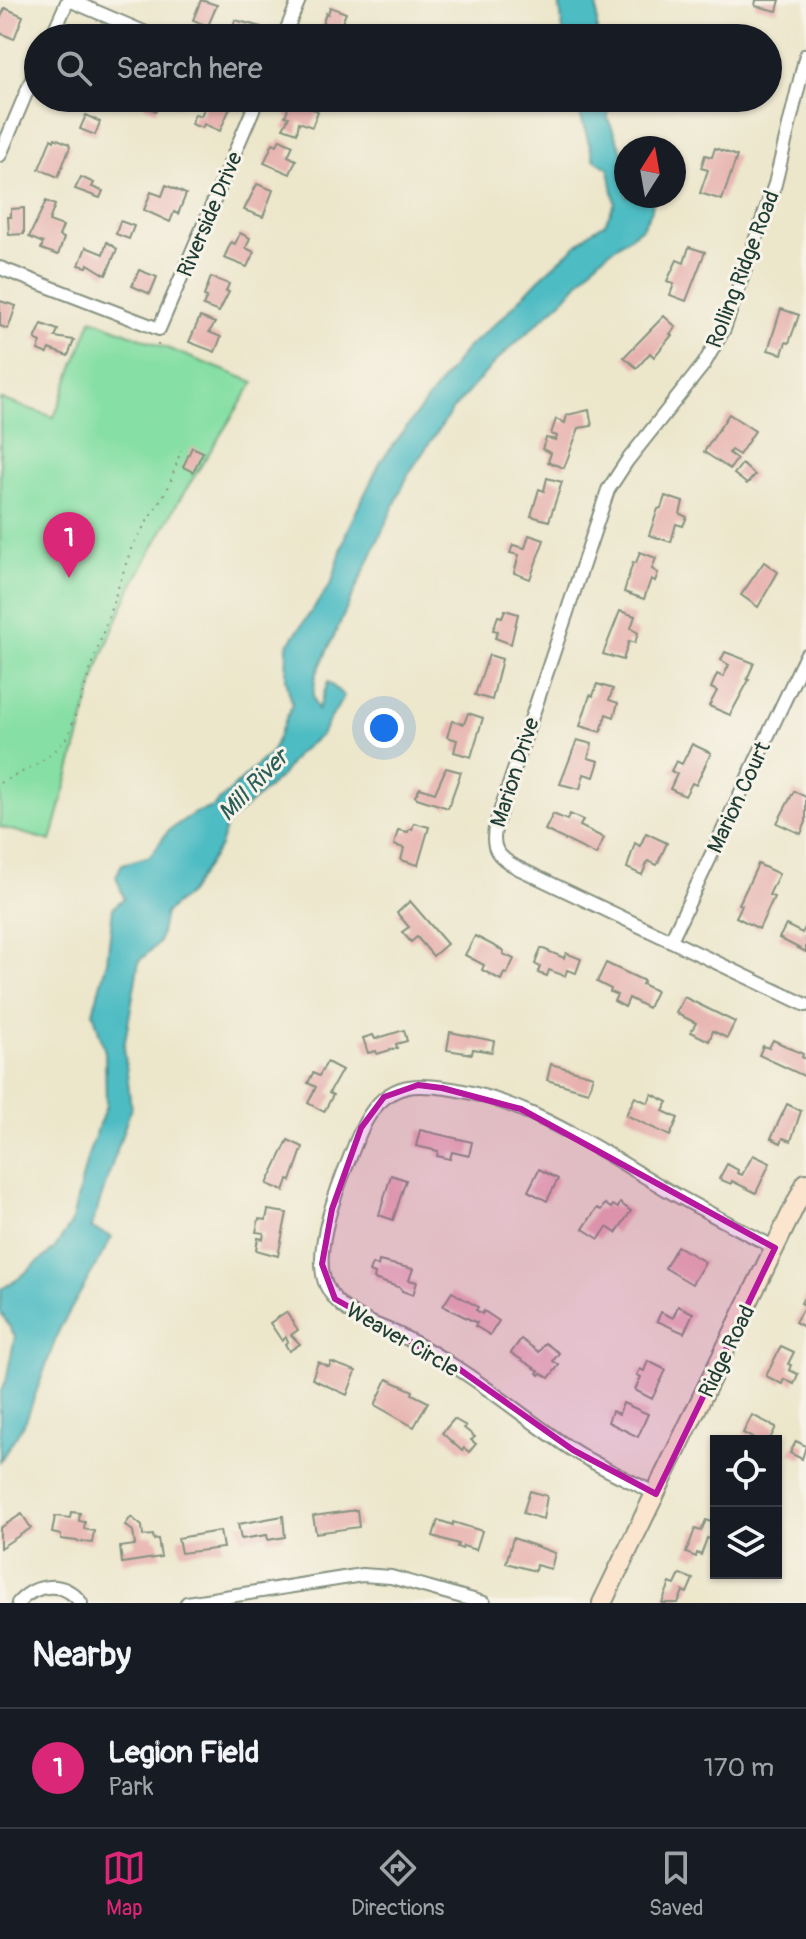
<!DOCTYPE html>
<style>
:root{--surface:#171b24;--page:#20242c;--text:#f1f3f6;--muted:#9ea1a6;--line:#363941;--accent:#db2777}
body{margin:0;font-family:Pangolin,sans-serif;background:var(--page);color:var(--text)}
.controls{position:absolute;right:24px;bottom:24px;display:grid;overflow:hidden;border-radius:0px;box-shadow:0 2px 6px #0004}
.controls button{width:72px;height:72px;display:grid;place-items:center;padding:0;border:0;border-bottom:2px solid var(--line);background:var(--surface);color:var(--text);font:40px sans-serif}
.compass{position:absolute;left:614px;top:136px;width:72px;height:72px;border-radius:50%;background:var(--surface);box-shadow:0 2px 6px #0004;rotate:11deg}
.you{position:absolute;left:384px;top:728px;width:28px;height:28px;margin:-20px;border:6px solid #fff;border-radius:50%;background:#1a73e8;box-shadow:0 0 0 12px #1a73e833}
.badge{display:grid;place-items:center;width:52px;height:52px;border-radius:50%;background:var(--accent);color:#fff;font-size:26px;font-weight:700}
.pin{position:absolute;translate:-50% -66px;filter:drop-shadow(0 2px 4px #0008)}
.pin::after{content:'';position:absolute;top:42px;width:28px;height:24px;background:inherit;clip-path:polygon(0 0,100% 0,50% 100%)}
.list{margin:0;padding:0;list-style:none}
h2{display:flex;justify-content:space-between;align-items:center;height:104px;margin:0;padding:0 32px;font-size:34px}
h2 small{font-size:26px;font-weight:400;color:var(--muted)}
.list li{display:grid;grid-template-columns:52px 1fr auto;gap:24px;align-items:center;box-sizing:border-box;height:120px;padding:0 32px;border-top:2px solid var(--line)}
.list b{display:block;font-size:30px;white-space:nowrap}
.list p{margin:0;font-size:26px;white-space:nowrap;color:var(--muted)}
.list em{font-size:26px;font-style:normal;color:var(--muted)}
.icon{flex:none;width:44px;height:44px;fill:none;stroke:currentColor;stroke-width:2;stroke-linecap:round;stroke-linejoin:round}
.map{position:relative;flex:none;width:806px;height:1603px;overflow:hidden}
.search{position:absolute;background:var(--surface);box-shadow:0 2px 6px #0004;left:24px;right:24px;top:24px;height:88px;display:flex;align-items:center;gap:20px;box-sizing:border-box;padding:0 28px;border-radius:44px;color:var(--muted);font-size:30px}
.sheet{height:224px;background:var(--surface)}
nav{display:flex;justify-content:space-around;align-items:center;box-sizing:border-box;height:112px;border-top:2px solid var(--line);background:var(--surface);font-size:22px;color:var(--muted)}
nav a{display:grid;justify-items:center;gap:4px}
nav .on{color:var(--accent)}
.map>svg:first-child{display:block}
</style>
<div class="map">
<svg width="806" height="1603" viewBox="0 0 806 1603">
<rect width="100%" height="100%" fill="#f7f3e8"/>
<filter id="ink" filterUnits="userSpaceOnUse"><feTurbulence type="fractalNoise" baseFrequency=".0125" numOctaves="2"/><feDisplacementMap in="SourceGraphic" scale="16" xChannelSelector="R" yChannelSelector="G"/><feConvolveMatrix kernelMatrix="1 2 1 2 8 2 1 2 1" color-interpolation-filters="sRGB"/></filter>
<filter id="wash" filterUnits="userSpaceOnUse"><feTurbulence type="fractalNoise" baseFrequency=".006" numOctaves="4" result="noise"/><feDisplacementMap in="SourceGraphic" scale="32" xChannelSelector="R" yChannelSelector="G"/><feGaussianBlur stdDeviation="1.8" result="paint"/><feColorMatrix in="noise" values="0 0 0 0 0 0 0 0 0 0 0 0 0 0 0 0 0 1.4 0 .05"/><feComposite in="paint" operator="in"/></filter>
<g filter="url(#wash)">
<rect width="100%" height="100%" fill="#ece6cb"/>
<path fill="#86dfa4" stroke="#528e6c" stroke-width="2" d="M92,319L254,382L178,502L131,588L116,622L99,664L51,841L0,827V399L54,417Z"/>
<g fill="#4dbcc3" stroke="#367c7c" stroke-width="2">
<path d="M559,0H597V38H560L563,30Z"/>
<path d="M575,98H609L608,119L626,160V196H653L652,210L642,228L599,259L565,298L495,362L453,409L409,473L316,675L313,696L318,710L328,682L344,696L321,735L297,754L281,776L227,824L220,846L189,893L165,913L159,943L139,961L124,1047L131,1108L91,1228L112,1237L59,1330L26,1420L0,1461V1393L6,1381L15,1336L0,1311L1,1289L18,1279L54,1249L71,1224L88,1155L106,1106L105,1052L93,1012L107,961L113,908L124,898L116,876L122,864L150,856L169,830L193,814L213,807L272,751L292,705L286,679L287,646L332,582L347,530L381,461L466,349L505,315L539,279L591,232L605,223L615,203L609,169L594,159Z"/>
</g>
<g id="blocks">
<g fill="#e7b1ae">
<path d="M201,0L217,5L208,26L193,20Z"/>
<path d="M756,0H780L777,11L755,6Z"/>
<path d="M330,7L346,13L336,37L320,31L326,13L328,14Z"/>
<path d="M5,8L23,16L14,39L0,33V19Z"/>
<path d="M235,20L261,27L256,38H237L239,32L232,29Z"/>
<path d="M148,98H183L179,107L161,100L156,111L144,106Z"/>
<path d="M208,99L230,108L220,131L204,124L202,128L191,124L195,114L201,116Z"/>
<path d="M291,101L318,111L312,127L299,122L297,133L283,128L289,117L285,116Z"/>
<path d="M86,115L100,122L95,135L80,129Z"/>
<path d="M55,138L69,144L70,147L58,177L39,169L51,139L54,141Z"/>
<path d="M280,139L293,145L288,156L296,160L290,174L264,163L273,143L277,145Z"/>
<path d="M715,148L737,156L722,200L700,193L708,170L701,168L705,155L712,157Z"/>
<path d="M81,177L94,183L92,187L103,191L100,198L75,189Z"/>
<path d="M257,184L273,190L263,217L244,210Z"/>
<path d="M166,185L186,194L178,214L174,212L170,222L144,210L151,192L162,196Z"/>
<path d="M46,201L55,205L49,221L63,226L59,236L64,238L58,255L41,249L43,243L29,237Z"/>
<path d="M24,208V234L9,235L8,217H11V209Z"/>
<path d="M120,221L134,226L129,239L116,234Z"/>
<path d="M240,233L250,238L246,248L254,252L247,267L224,258L231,242L235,244Z"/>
<path d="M107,242L117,249L106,275L88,264L87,267L79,265L86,247L103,254Z"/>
<path d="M689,247L705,252L686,301L670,295L674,284L667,281L677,260L684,263Z"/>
<path d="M139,270L157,277L150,294L132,286Z"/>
<path d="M211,277L229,284L226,291L229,292L219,312L203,306L207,297L204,296Z"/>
<path d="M0,301L16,306L8,329L0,326Z"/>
<path d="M781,309L799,315L789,343L786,342L782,354L768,350Z"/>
<path d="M664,316L676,327L670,334L672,335L654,357L650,353L637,368L624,357Z"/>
<path d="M200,317L215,323L209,332L221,337L215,352L189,342Z"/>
<path d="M42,324L58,330L55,337L74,340L68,356L49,349L47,354L38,350L41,342L35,339Z"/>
<path d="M589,410L592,426L579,428L564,468L548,462L551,453L542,449L546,438L556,440L557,436L551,434L556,419L565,423L567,415Z"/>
<path d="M729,414L755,431L739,455L731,450L729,453L737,459L730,469L704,452Z"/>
<path d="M192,447L203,452L193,472L183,467Z"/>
<path d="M742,464L755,475L747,484L734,474Z"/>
<path d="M547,478L562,482L549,521L531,516L539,489L544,491Z"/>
<path d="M665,496L683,502L680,514L687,517L683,526L676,524L671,542L649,535L658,509L661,508Z"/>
<path d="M529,535L544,540L530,579L514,573L519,555L510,553L513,545L525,548Z"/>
<path d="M640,552L656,558L652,569L658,573L655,581L651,579L644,599L624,592L633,562L636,563Z"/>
<path d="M764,562L778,572L758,607L741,595Z"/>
<path d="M505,610L518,614L511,644L495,638L498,631L493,630L498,616L502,617Z"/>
<path d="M620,611L635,616L631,628L638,633L635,643L629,641L623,660L603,654Z"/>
<path d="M725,652L754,663L747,679L749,680L730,715L709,706L717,691L711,688L717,674L723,677L729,665L721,660Z"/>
<path d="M489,655L502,659L492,700L475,695Z"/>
<path d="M597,684L613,689L609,700L618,703L614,717L606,714L601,732L580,726L590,695L593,696Z"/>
<path d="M468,713L483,718L471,757L454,752L457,740L447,737L452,721L464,724Z"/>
<path d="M577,740L592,744L588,758L599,761L594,777L584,774L580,789L560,784Z"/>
<path d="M692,744L711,753L696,785L692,783L685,796L670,789L677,774L671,771L676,761L682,764Z"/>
<path d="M446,768L461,772L448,808L417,798L415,796L420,788L435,793Z"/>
<path d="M794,791L806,797V822L801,834L777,823Z"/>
<path d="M553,814L567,820L570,814L583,820L580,826L604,838L596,855L545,830Z"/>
<path d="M414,823L429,827L418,865L401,860L404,848L394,845L398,830L408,832L409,829H412Z"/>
<path d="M646,833L667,843L657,865L648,861L642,875L627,868L635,843L640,846Z"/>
<path d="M758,864L779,874L769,895L774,897L759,929L736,917L742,905L739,904Z"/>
<path d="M410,901L447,944L433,956L417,937L411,942L402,932L409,927L397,913Z"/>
<path d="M786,925L802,933L806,926V952L779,938Z"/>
<path d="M475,936L504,951L503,954L514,959L507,974L504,973L501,980L482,970L484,965L465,955Z"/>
<path d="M541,948L564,958L566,953L581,959L576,973L567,970L565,976L549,970L547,976L538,973L540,967L535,964Z"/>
<path d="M606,963L644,981L642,984L656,991L648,1008L629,998L625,1007L614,1001L617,995L610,992L611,989L597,982Z"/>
<path d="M684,997L735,1022L727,1038L713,1031L709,1041L691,1032L696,1023L676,1013Z"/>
<path d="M404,1030L407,1041L396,1044L397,1048L377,1054L376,1051L368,1053L363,1038L373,1035L375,1039Z"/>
<path d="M450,1032L494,1041L492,1052L473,1049L472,1054L447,1050Z"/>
<path d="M773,1040L803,1054L802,1057L806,1059V1077L759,1055L763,1046L769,1048Z"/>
<path d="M327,1062L342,1070L329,1093L333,1095L324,1112L308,1103L316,1087L308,1083L313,1073L319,1076Z"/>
<path d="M551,1064L593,1076L588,1092L547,1080Z"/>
<path d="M652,1094L668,1102L663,1111L678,1118L670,1136L626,1115L635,1097L648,1103Z"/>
<path d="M787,1104L801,1111L791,1141L783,1138L781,1143L771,1138Z"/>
<path d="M420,1130L472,1142L469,1156L452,1152L450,1159L437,1156L438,1151L416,1146Z"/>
<path d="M288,1140L303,1147L291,1181L288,1180L284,1191L267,1184Z"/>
<path d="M753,1155L770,1163L756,1193L732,1181L731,1184L719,1179L727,1164L738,1170L737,1173L742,1175Z"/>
<path d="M539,1169L558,1179L547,1201L528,1191Z"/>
<path d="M391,1175L406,1180L393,1220L379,1215Z"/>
<path d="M620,1203L631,1211L616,1233L607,1227L599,1239L583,1229L597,1208L601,1210L605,1204L611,1208L613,1205L618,1208Z"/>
<path d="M268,1210L287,1213L278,1256L256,1250L258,1238L263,1239L264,1233L256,1232L259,1219L266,1220Z"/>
<path d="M677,1246L705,1262L692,1284L665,1268Z"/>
<path d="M379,1261L413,1269L409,1280L417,1282L413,1295L402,1291L401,1288L374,1279L375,1274L369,1272L372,1264L378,1266Z"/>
<path d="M452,1292L478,1307L476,1310L482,1314L484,1311L499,1321L490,1335L475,1326L477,1323L443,1306Z"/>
<path d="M806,1294V1328L795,1322L805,1305L801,1303Z"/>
<path d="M678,1306L693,1313L684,1333L657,1321L661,1312L673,1318Z"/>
<path d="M286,1312L298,1330L291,1335L300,1344L289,1351L285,1344L288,1341L286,1337L282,1341L270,1323Z"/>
<path d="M521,1339L539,1352L545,1343L559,1353L553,1361L559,1365L549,1378L541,1373L539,1375L537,1373L539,1371L511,1353Z"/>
<path d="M781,1346L794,1352L788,1364L791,1365L789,1370L798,1374L794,1384L784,1379L782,1384L766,1376Z"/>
<path d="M648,1361L666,1370L652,1399L635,1390L641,1377L637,1375L640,1369L644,1371Z"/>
<path d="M318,1362L329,1367L331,1362L356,1371L347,1395L312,1379Z"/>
<path d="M387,1379L413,1391L412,1394L428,1402L414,1427L375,1405Z"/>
<path d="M623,1403L648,1414L638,1437L608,1422L612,1411L619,1414Z"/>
<path d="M752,1415L776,1427L769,1441H758L743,1433Z"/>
<path d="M454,1419L466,1426L464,1428L475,1437L471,1440L476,1444L469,1452L464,1448L462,1451L442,1433Z"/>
<path d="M796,1441L806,1446L802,1459L790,1453Z"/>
<path d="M530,1491L547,1496L543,1519L523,1513Z"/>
<path d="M357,1510L359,1527L316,1533L313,1516Z"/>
<path d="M71,1512L80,1513L79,1521L85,1522L84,1529L94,1531L92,1543L61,1539V1535L52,1533L55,1516L70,1518Z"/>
<path d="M22,1514L31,1528L0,1548V1528Z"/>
<path d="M283,1516L285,1537L268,1540L267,1535L241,1539L238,1524Z"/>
<path d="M131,1517L142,1526L143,1536L153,1535L154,1540L158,1539L161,1557L122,1563L120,1547L135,1545L133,1531L125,1525Z"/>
<path d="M438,1520L453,1525V1522L482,1531L476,1550L463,1546L462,1549L457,1547L458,1544L433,1536Z"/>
<path d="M706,1520L716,1524L711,1539L707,1538L701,1555L697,1553L696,1557L686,1553L695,1529L701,1531Z"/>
<path d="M220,1531L223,1548L181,1553L178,1538Z"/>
<path d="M513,1538L555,1553L551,1569L536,1565L535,1571L506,1563Z"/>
<path d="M680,1574L693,1579L687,1593L683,1591L678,1603H662L670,1583L675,1585Z"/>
</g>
</g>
</g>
<g filter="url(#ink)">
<use href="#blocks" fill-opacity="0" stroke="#869280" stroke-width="2"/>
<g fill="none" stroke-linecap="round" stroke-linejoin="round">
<g stroke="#869280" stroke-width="16">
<g id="street">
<path d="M69,0L158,38"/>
<path d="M51,38L68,0"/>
<path d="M283,38L299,0"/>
<path d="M806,55L775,184L724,329L704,364L627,461L608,490L496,824C490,848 497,857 518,868L806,1005"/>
<path d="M0,155L38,65"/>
<path d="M0,268L159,329L258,98"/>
<path d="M671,940L806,655"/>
<path d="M656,1494C628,1479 598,1467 571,1449C532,1423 496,1393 457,1368C439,1356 420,1345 400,1335C383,1327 365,1322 350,1312C341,1306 331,1296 326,1285C312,1253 337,1188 350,1157C363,1123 378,1085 421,1086C511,1088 594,1147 669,1191C704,1211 740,1229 775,1248"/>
<path d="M18,1603C36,1583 64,1580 81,1603"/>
<path d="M187,1603L362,1575L391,1577L484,1603"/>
</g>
</g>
<g stroke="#869280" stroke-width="22">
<path id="secondary" d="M602,1603L806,1183"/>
</g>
<g stroke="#869280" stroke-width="2" stroke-dasharray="2 6" stroke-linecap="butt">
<path d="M158,344L159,352"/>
<path d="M0,783C26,770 53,759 69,734L132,546L169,486L181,450"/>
</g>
<use href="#street" stroke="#fff" stroke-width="12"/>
<use href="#secondary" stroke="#fbe5cf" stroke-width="18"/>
</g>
</g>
<path fill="#b5179e" fill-opacity="0.2" stroke="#b5179e" stroke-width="6" stroke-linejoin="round" d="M418,1085L442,1088L521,1109L775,1248L656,1494L573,1450L459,1369L335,1299L322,1264L332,1209L361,1128L384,1097Z"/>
<g text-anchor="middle" stroke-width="6" stroke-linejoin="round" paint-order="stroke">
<g font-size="22" fill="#1f3d34" stroke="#f7f3e8">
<text transform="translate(209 214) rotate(-67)" y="8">Riverside Drive</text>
<text transform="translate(742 269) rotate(-69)" y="8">Rolling Ridge Road</text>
<text transform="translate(514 772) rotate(-72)" y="8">Marion Drive</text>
<text transform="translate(738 797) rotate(-65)" y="8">Marion Court</text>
<text transform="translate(403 1339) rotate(30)" y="8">Weaver Circle</text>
<text transform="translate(726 1351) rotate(-64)" y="8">Ridge Road</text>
</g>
<g font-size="24" font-style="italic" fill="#2a5d58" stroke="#f7f3e8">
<text transform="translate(253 785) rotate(-46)" y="8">Mill River</text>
</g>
</g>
</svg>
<div class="controls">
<button><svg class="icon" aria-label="locate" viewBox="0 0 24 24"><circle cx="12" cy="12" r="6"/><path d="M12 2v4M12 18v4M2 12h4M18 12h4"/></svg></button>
<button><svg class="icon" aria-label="layers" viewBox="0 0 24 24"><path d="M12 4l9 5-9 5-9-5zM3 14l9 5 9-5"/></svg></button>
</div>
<svg class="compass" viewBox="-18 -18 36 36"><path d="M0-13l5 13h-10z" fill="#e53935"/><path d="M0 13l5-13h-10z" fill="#9ea1a6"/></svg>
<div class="you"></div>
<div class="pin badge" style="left:69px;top:578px">1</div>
<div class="search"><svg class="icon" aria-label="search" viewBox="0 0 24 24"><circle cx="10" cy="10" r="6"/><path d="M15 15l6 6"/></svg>Search here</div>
</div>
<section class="sheet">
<h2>Nearby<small></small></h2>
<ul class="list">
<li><span class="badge">1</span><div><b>Legion Field</b><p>Park</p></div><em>170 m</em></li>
</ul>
</section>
<nav>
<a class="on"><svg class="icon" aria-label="map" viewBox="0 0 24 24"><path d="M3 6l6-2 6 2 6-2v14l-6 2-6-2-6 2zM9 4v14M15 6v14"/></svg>Map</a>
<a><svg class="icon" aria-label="directions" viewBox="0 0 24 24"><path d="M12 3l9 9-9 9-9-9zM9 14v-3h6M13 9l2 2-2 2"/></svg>Directions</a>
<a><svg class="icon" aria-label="saved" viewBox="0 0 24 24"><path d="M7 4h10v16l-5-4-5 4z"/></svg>Saved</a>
</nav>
